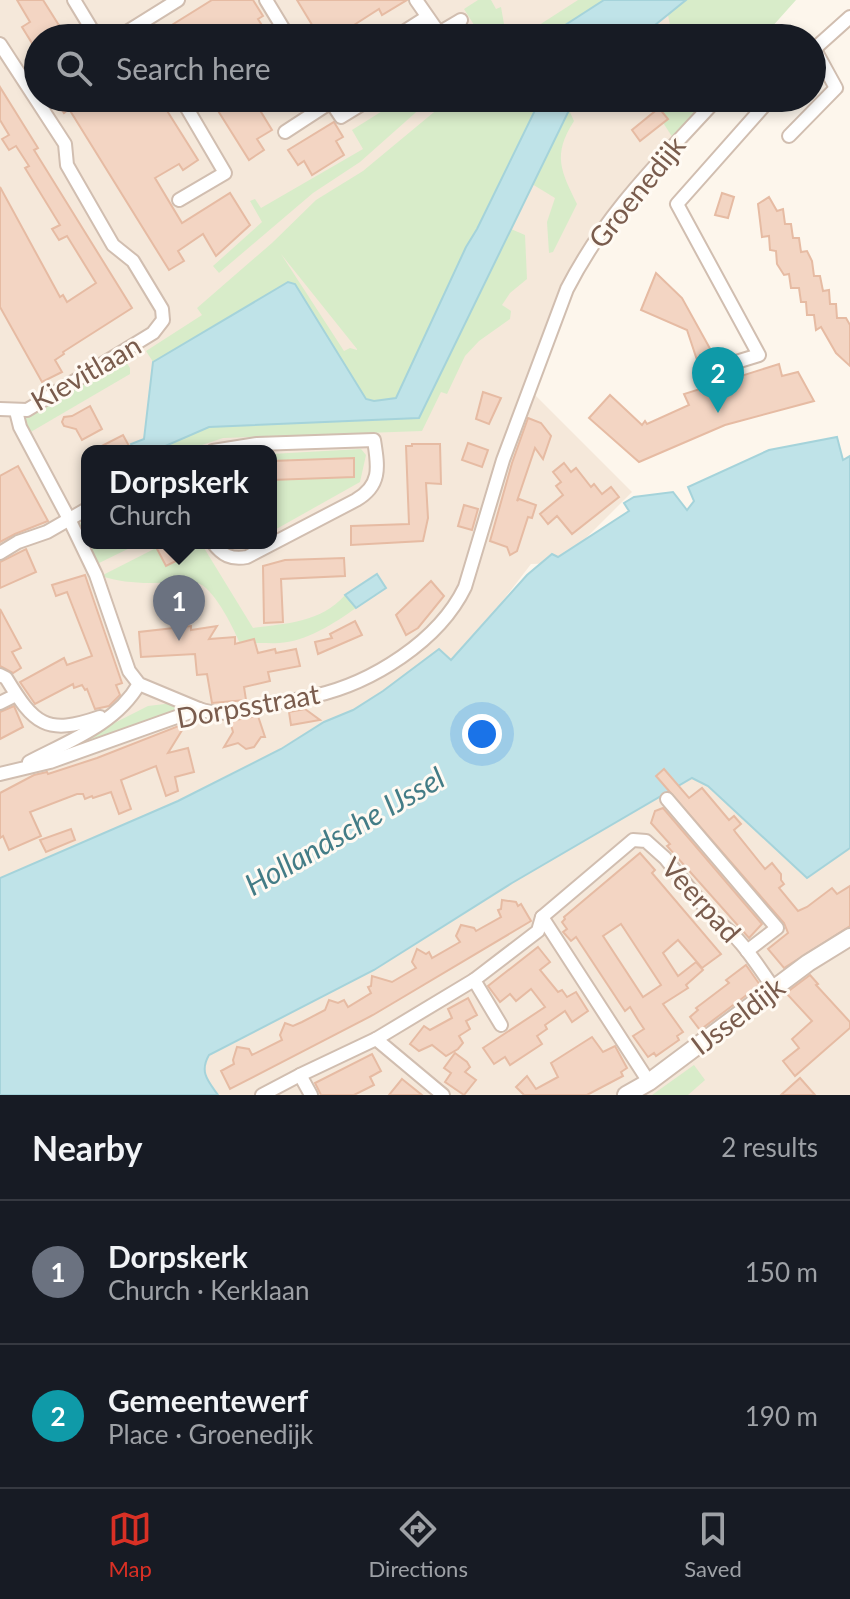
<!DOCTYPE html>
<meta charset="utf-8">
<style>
:root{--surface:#171b24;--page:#20242c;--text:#f1f3f6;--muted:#9ea1a6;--line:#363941;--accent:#d93025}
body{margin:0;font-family:Lato,sans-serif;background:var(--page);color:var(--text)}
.you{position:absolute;left:482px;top:734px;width:28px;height:28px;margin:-20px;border:6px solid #fff;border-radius:50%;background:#1a73e8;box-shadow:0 0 0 12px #1a73e833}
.badge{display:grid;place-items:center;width:52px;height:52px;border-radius:50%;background:var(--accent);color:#fff;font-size:26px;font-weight:700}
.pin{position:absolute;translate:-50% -66px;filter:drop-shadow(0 2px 4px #0008)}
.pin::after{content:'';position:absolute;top:42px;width:28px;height:24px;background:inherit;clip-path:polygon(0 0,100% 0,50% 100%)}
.popup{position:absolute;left:81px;top:445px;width:196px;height:104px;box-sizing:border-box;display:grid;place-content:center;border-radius:16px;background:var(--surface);filter:drop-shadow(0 2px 6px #0005);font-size:26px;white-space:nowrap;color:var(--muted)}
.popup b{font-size:30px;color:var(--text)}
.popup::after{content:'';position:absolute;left:50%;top:100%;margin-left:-16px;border:16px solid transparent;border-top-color:var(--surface)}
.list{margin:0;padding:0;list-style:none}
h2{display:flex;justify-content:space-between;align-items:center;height:104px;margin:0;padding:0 32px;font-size:34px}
h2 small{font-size:26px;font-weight:400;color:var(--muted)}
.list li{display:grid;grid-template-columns:52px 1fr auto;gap:24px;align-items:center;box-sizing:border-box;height:144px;padding:0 32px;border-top:2px solid var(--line)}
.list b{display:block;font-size:30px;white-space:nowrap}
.list p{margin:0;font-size:26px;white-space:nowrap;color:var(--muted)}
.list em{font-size:26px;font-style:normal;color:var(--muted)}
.icon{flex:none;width:44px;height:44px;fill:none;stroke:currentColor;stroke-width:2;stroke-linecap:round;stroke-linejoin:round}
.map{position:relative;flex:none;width:850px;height:1095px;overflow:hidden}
.search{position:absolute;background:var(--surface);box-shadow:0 4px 12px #0003;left:24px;right:24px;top:24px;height:88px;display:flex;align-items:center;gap:20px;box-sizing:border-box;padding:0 28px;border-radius:44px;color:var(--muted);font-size:30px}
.sheet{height:392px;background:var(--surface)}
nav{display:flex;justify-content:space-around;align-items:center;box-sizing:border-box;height:112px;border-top:2px solid var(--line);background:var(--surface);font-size:22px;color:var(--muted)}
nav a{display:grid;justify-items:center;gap:4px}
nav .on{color:var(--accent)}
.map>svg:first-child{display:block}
</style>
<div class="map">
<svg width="850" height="1095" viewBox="0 0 850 1095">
<rect width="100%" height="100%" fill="#fdf6ec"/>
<g fill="#f5e8da" fill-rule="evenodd">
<path d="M0,0H777L748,38H38V98H703L567,292L532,392L632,492L561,563L531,564L458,659L414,682L311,730L193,801L0,882ZM87,451H271V543H87Z"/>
<path d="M850,732V1095H114L692,741Z"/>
</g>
<g fill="#d8ecc9" fill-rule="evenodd">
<path d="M478,0H491L496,9L501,7L504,24L508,26L498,38H461L476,28L464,9Z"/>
<path d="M578,0H604L559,29L560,38H519Z"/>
<path d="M686,0H796L762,38H692L681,25H670L668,15Z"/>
<path d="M403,98H432L360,162L313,193L219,273L213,266L262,222L250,201L255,199L261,208L363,149L352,130Z"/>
<path d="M451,98H541L477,229L466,247L396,398L374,401L366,399L295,284L288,282L153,362L146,351L202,315L197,308L272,243L316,200L363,171ZM281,254L357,349V350L350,348L344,351Z"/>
<path d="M647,98H709L673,138Z"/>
<path d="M569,110L574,121C552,155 561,171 577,204L553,252L549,253L547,222L555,198L532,184Z"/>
<path d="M511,229L525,235L527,279L510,293L502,305L511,311L510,319L479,341L465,356L447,394L441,392L422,431L223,438L184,451H154L209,427L419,418Z"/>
<path d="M123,357L130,368V374L29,433L21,417Z"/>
<path d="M361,449L366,455L360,482L271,532V454Z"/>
<path d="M87,519V543H140L95,565L75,526Z"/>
<path d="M164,543H201L253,628C287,623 320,623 345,595L356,608C335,623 305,642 279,643C265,644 255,641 241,646C234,629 216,592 200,584C186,577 165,584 150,583C133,583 117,581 101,576L154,549H167Z"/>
<path d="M173,703L183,710L55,753L148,706Z"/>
<path d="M694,1065L705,1080L688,1095H652Z"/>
</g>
<g fill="#bfe3e8" stroke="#a5d3da" stroke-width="2">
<path d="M604,0H686L639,38H560L559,29Z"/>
<path d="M541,98H575L419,418L209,427L154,451H131L133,449L131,444L144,439L153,362L288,282L295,284L366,399L374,401L396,398L466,247L477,229Z"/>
<path d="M837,437L843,460L850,456V848L807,878L708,786L692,778L512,883L374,970L209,1055C199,1072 208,1081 218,1095H0V878L178,801L281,749L324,722L353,710L383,691L439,649L451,660L527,575L552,554L558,557L629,511L624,503L634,497L673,492L687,510L694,501L688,487L769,450Z"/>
<path d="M377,574L386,588L356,608L345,595Z"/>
</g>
<g fill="#f3d5c3" stroke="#e6bba3" stroke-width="2" fill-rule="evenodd">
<path d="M17,0H43L67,38H38V53L22,27L30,22Z"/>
<path d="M212,0H253L263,16L258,19L270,38H151Z"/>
<path d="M297,0H407L382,15L379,9L354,25L362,38H320Z"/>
<path d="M0,87L38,148L34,150L132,308L63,352L64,354L55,360L62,372L42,382L0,307V187L60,297L63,295L67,302L96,283L67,236L59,240L52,229L60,225L25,168L29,166L16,146L9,150L2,139L9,135L0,120Z"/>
<path d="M54,98H159L198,160L183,170L179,164L155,178L182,223L230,193L250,225L216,256L203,234L178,251L184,261L169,270L69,109L64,113Z"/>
<path d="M210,98H274L258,107L272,130L257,139L264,150L249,160Z"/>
<path d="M659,108L668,119L640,141L632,130Z"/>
<path d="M334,122L343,137L336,141L344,155L312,175L304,161L298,165L288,150Z"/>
<path d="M722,193L734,197L728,218L715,215Z"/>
<path d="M769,197L777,211L783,209L785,224H791L793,238H799L801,252L807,251L812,261L814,276H820L823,291L829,290L830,304H836L837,318H846L850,325V366L836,353L821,327L816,330L814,315H807L806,302H801L799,288H791L789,274L784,275L777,264L776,251L770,250L769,236L762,237L758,204Z"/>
<path d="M656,273L682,298L713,354L697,360L687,330L641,310Z"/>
<path d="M779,364L782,376L798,372L814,401L725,425L639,462L589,418L610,395L642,425L645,421L647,424L689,405L684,394Z"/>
<path d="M483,392L501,398L489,424L476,419Z"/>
<path d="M90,406L102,429L82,440L76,429L64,426L62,422L64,417L72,416Z"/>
<path d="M528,418L541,423L551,436L543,459L535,448L517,501L519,499L536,505L532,518L528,517L517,551L510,555L507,547L490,541L512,463Z"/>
<path d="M123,435L129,446L120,451H92Z"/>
<path d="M468,443L488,450L482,467L462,460Z"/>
<path d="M412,444H440L441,484L426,483L428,518L423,541L351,545V526L409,524L406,446H412Z"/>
<path d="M354,458V477L271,480V461Z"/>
<path d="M564,463L571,472L576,468L591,487L594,484L602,494L611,487L619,497L572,534L557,516L548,524L540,514L563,495L556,486L561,482L553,472Z"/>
<path d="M18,466L48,521L15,534L0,542V476Z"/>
<path d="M464,505L478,509L472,530L458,526Z"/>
<path d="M164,543H176L184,557L166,566L156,547Z"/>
<path d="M26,549L36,572L0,588V562Z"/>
<path d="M344,558L345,576L281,579L283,622L264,623L263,566L285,560Z"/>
<path d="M85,575L122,683L116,685L120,695L109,706L95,709L87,689L85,690L82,685L74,688L73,684L35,704L20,682L64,658L67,665L92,656L67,592L56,596L52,585Z"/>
<path d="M431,581L444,596L418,628L406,635L396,615Z"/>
<path d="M0,609L21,648L12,652L21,668L13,673L0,666Z"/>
<path d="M355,621L362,635L318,654L315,642L332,638L330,634Z"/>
<path d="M191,626V630L217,626L209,639L235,637V644L254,639L258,653L275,649L276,653L296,649L300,666L268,672L270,681L244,687L246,700L212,703L207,674L197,675L195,654L141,657L139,632Z"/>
<path d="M14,706L23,727L0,739V712Z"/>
<path d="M305,709L320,720L291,725L289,712Z"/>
<path d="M258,716L265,737H261L254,747L246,749L238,743L224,747L233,732L230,721Z"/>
<path d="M181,725L184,727L168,753L188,748L194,772L175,777L178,791L166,796L156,766L121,780L131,809L119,814L111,792L93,798L92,796L85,799L83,794H77L30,812L41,836L9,850L3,836L0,838V793L34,775L47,772L48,774L97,758Z"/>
<path d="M664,769L689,798L702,788L729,820L734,816L741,824L734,830L736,833L765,869L772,863L781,874V880L784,884L779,888L798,911L807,907L832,888L837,894L850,886V926L784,968L768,949L788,933L784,923L656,776Z"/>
<path d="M663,808L762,924L749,938L667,846L670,844L651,823L655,811Z"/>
<path d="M71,829L75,840L46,852L40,840Z"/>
<path d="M640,853L655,870L652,873L721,954L702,968L678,940L663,953L678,976L696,962L703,970L686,985L688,988L663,1004L683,1032L677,1036L679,1040L656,1056L654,1053L648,1057L633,1036L644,1029L638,1020L630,1007L625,1011L576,937L571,941L563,932L567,929L562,922L565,919L564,917ZM621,924L661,985L643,997L603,936Z"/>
<path d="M502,900L516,902L518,906L521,904L531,921L373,1015L230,1089L221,1071L234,1064L233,1060L237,1047L249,1049L252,1055L282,1040L280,1035L285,1023L293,1026L302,1022L325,1010L329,1000L338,1003L344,1000L348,1007L371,993L368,987L371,986L372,976L392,982L416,968L412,962L417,949L426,954L429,952L432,958L460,942L456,936L461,925L474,928L476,931L501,917L498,910L501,909Z"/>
<path d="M538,947L550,962L540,970L558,992L562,990L567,997L576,992L588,1011L572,1022L565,1011L545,1025L547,1029L537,1036L542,1044L510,1065L505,1057L494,1064L483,1048L545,1007L531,989L516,1001L510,994L500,1002L488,986Z"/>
<path d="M746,965L760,985L700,1030L690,1017L698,1010L696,1008L729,983L726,980Z"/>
<path d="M810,975L818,984L816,985L850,1022V1028L795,1076L783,1061L799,1048L792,1039L812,1021L786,993Z"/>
<path d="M468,998L477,1015L466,1021L470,1029L459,1036L463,1043L458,1049L446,1056L432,1045L419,1051L410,1044L424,1026L430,1030L452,1018L448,1009Z"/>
<path d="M592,1037L603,1052L615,1046L627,1068L621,1072L623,1076L587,1095H524L516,1087L527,1076L536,1089L558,1077L551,1063Z"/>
<path d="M455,1053L467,1062L470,1067L465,1072L476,1080L464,1095L445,1082L451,1073L444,1068Z"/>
<path d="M372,1054L381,1071L370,1077L374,1085L354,1095H321L315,1083Z"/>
<path d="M800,1078L815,1095H781Z"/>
<path d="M402,1079L422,1095H389Z"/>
</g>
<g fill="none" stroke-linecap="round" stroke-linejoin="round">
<g stroke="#d1beb0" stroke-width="16">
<g id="minor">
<path d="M74,0L97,38"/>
<path d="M266,0L289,38"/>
<path d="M416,0L439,33L461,20"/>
<path d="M117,38L178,0"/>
<path d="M394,38L427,17"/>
<path d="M0,44L65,144L67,165L113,245L133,261L162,309L163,320L153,333L27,410L0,409"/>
<path d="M812,51L850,17"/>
<path d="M285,132L331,102L341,117L372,98"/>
<path d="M789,136L836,88L814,48"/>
<path d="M179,200L225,173L181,98"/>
<path d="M707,371L759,355L677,204L771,98"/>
<path d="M16,411L20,427L69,519L96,575L129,671L139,684L199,709"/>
<path d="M213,543C222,555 231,560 247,557L356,500C382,485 378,466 374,440L257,444L213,451"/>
<path d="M0,553L18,542L47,532L87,509"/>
<path d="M0,675L6,678C34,724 46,736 100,717"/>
<path d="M0,703L16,695"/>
<path d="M29,762C69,741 116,724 139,684"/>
<path d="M0,774L50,762L199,709C224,718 247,709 271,704C286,701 300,700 314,696C372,683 439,641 465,587L503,460L567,289C606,213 658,163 715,101"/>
<path d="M667,799L777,928L747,951"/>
<path d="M542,917L633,840L646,841L665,858L716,921C741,936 758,967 775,990"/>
<path d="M501,1025L474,980L538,931L542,917L649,1082"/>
<path d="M262,1095L300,1075"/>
<path d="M311,1095L300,1075L376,1039"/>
<path d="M443,1095L376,1039L474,980"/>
</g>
</g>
<g stroke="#d1beb0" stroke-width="20">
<path id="tertiary" d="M626,1095L649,1082L808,963L850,937"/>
</g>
<use href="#minor" stroke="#fff" stroke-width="12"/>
<use href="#tertiary" stroke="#fff" stroke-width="16"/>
</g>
<g text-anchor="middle" stroke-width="6" stroke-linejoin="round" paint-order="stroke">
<g font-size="28" fill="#7a5c4d" stroke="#fffaf3">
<text transform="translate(637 192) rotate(-51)" y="10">Groenedijk</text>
<text transform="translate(86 373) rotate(-30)" y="10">Kievitlaan</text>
<text transform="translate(248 706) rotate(-10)" y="10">Dorpsstraat</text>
<text transform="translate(701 900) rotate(48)" y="10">Veerpad</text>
<text transform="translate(738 1016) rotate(-37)" y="10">IJsseldijk</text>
</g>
<g font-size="30" font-style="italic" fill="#437c86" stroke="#fffaf3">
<text transform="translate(345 832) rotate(-30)" y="10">Hollandsche IJssel</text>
</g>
</g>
</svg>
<div class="you"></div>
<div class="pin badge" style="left:179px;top:641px;background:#6b7280">1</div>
<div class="popup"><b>Dorpskerk</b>Church</div>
<div class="pin badge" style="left:718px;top:413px;background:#0f9aa8">2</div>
<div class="search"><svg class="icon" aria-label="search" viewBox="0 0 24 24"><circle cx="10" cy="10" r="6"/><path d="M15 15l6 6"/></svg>Search here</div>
</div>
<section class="sheet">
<h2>Nearby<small>2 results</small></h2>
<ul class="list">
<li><span class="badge" style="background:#6b7280">1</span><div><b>Dorpskerk</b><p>Church · Kerklaan</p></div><em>150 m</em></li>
<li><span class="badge" style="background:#0f9aa8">2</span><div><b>Gemeentewerf</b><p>Place · Groenedijk</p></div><em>190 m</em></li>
</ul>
</section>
<nav>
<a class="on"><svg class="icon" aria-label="map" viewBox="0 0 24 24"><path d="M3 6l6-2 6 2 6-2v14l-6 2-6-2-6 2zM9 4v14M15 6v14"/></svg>Map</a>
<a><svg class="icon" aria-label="directions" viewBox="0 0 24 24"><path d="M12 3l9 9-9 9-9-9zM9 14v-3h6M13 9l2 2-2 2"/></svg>Directions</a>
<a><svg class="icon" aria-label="saved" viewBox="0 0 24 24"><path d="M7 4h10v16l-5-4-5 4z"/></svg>Saved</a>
</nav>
